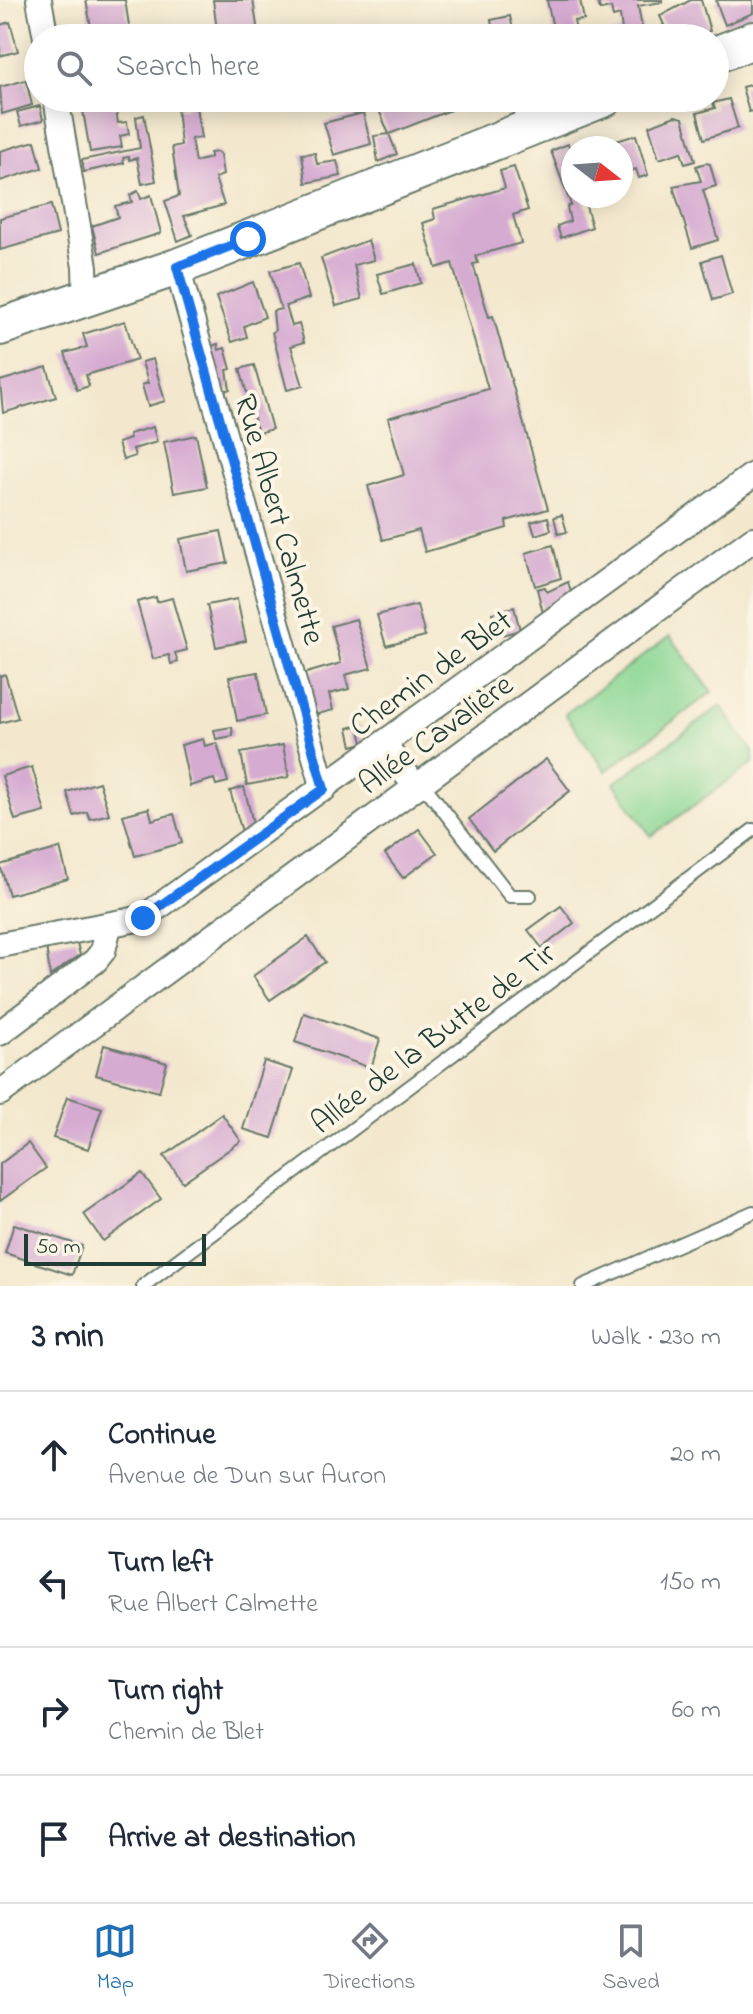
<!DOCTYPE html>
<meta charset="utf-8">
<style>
:root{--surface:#fff;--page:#f2f2f3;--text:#1f2937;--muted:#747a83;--line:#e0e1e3;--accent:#1f6fb2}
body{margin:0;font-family:"Indie Flower",sans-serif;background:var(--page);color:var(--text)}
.compass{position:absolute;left:561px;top:136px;width:72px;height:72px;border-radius:50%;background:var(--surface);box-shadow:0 4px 20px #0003;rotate:107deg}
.scale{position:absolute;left:24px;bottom:20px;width:182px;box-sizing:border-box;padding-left:8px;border:4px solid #1f3d34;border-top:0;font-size:22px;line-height:28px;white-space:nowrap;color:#1f3d34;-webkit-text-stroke:6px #fcf5e5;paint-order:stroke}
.stop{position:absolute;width:24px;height:24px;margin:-18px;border:6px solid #1a73e8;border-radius:50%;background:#fff}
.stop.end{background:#1a73e8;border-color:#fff;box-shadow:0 2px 8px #0008}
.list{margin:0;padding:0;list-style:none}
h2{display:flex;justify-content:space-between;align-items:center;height:104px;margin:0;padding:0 32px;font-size:34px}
h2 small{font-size:26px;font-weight:400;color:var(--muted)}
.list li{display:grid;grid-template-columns:52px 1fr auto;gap:24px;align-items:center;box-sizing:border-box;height:128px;padding:0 32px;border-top:2px solid var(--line)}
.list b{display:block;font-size:30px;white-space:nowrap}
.list p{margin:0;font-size:26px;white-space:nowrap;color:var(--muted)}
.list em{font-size:26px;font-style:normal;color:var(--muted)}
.icon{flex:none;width:44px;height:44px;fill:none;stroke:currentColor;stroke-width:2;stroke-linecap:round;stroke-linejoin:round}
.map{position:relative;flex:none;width:753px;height:1286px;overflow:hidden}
.search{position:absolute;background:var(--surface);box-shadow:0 4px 20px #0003;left:24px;right:24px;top:24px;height:88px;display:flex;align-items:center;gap:20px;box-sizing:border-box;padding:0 28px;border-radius:44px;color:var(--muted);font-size:30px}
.sheet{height:616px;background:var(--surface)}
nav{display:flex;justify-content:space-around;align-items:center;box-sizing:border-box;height:112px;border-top:2px solid var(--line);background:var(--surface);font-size:22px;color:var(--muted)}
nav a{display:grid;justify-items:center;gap:4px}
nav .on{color:var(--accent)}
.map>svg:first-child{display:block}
</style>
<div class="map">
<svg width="753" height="1286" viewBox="0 0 753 1286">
<rect width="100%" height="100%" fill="#fcf5e5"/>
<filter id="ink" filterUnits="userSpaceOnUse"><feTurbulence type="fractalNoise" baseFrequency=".0125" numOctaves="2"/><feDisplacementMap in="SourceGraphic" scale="16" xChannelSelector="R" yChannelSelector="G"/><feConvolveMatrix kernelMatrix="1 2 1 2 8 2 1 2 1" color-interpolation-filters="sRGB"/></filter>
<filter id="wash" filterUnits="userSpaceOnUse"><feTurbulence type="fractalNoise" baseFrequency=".006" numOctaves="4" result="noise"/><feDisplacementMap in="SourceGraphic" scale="32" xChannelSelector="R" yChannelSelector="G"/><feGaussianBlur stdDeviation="1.8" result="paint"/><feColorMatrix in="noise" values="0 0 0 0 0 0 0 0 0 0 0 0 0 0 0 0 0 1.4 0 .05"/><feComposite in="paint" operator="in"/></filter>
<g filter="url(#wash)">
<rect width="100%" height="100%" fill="#f3e8cd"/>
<g fill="#8bd794" stroke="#558a64" stroke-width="2">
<path d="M670,636L712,692L606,771L565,714Z"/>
<path d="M721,706L753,752V763L651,836L614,783Z"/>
</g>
<g id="blocks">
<g fill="#d6abd2">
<path d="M86,0H125L131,38H93Z"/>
<path d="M213,0H253L258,32L218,38Z"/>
<path d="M547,0H580L584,20L574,21L577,36L555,38Z"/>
<path d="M602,0H662V2L638,6L644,38H603L622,30L620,15L613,17L611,8L600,10L598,2Z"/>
<path d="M691,0H701L710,31L692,38H659L656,30L664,25L660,16Z"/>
<path d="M719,0H753V13L725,25L716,1Z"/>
<path d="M510,16L515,38H477L475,31L492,27L491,20Z"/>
<path d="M10,22L18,51L0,56V25Z"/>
<path d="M26,80L32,105L2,114L0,87Z"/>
<path d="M753,84V111L749,112L742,87Z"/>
<path d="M114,98L118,123L127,122L129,134L120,136L122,147L90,152L81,99Z"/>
<path d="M374,98H451L453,109L389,134L397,154L378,162L374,136L389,134Z"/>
<path d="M729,99L738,128L704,139L697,113L715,108L713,103Z"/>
<path d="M195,100L201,138L191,139L195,162L210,158V153L217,152L220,155L223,175L215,178L224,205L184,216L192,235L178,241L165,201L179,196L172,147L181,145L177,109L187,108L185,102Z"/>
<path d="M40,106L43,120L21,126L17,112Z"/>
<path d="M363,113L371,144L334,155L324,123Z"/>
<path d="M144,115L156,181L142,184L137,158L129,160V157L123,158L124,163L84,172L82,160L140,148L136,117Z"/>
<path d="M675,116L683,118L695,161L685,164L681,152L659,159L649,126Z"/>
<path d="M636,135L648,175L639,178L636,169L621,174V148L597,147Z"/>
<path d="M35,141L42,168L0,181V151Z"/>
<path d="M568,144L573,160V196H583L592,227L561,238L557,226L570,221L567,207L571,205L551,151Z"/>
<path d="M315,153L317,164L337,161L341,176L306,183L302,154Z"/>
<path d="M706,163L710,164L716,186L703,190L718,240L692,248L673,186L701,181L696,166Z"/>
<path d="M514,167L528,210L513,215L521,243L475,256L478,263L473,264L489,317L493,316L548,509L506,521L507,528L425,552L419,530L383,540L368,486L404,475L388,418L488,389L452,263L436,268L423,223L435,219L433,209L505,188L500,171Z"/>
<path d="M138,191L141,199L151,195L161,233L99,253L92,226L118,217L115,206L132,202L130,195Z"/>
<path d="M51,205L58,234L0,250V218Z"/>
<path d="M368,240L374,260L354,265L362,299L336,306L321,258Z"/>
<path d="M721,255L732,294L713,300L702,261Z"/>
<path d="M299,263L309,298L286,306L292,326L299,324L304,342L291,346L303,386L287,390L272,332L275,331L273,311L281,309L270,271Z"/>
<path d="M416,264L421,283L383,294L377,274Z"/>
<path d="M253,282L265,317L244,326L247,337L232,342L216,297Z"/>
<path d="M125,321L137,360L86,375L89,386L77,390L65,353L87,347L83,334Z"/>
<path d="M218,344L219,350L225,348L231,369L227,370L230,389L224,391L211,346Z"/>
<path d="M153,359L165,401L148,406L142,385L148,383L142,362Z"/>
<path d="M254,365L272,429L258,433L240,369Z"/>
<path d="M47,367L56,397L3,413L0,381Z"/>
<path d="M153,427L157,442L133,449L135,456L123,460L118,443L130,439L129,434Z"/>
<path d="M196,435L207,487L174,493L164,442Z"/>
<path d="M562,515L567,532L558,534L554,517Z"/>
<path d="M548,517L551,530L535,535L531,522Z"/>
<path d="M221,531L228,563L186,571L180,539Z"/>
<path d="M553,545L561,578L535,586L526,553Z"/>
<path d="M568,582L571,592L543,613L537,589L545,587L547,592Z"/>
<path d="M156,597L157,602L172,598L187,650L175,653L178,662L171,664L169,655L153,659L137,602Z"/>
<path d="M237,599L246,641L216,647L207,605Z"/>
<path d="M417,605L425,636L386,646L377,615Z"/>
<path d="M514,607L520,630L498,636L492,613Z"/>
<path d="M356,619L371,668L345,675L349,689L329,694L333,710L314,715L303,674L341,663L331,626Z"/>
<path d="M258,672L266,715L237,721L229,677Z"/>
<path d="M5,674L18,718L0,723V676Z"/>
<path d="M359,725L363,743L352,746L348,728Z"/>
<path d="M232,727L233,736L216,739L214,730Z"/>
<path d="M203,739L205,746L217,743L228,782L216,785L214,779L190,786L181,745Z"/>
<path d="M283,745L289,777L247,785L241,753Z"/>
<path d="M546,759L570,791L493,851L469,819Z"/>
<path d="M32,767L45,812L15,820L2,776Z"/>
<path d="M99,782L109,814L90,819L87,812L74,816L67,792Z"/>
<path d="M244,787L254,827L243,835L230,791Z"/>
<path d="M149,808L152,820L174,814L182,843L135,856L123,815Z"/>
<path d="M419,829L437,853L403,878L385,854Z"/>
<path d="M60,848L68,879L9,895L0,865Z"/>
<path d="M561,906L574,923L542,948L528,930Z"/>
<path d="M308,937L325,962L270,1000L253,976Z"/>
<path d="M76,939L80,955L50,976L46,945Z"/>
<path d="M304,1013L380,1039L371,1068L295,1042Z"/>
<path d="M104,1045L167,1063L159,1092L96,1075Z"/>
<path d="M264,1061L293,1070L272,1138L243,1129Z"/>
<path d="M67,1097L102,1108L88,1149L53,1138Z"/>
<path d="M222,1114L241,1141L183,1182L164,1156Z"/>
<path d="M28,1143L46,1168L0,1201V1164Z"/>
<path d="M142,1173L161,1199L103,1241L84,1214Z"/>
<path d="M14,1224L82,1246L72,1275L5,1253Z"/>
</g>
</g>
</g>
<g filter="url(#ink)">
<use href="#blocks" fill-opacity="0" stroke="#69796a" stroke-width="2"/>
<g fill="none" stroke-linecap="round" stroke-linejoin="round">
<g stroke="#69796a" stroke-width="16">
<g id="lane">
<path d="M417,787L430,793L510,896H530"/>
<path d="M143,1286L753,830"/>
<path d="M583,1286L753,1212"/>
</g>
</g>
<g stroke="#69796a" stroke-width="28">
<g id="street">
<path d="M39,0L46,38"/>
<path d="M56,98L85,267L86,299"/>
<path d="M177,267L324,789"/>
<path d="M384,745L416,787"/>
<path d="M0,945L143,918L753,475"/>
<path d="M0,1033L95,961L103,951L109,926"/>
<path d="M0,1093L753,539"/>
</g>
</g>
<g stroke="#69796a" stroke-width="40">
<g id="primary">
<path d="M715,55L753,40"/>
<path d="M0,327L177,267L605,98"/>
</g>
</g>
<use href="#lane" stroke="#fff" stroke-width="12"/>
<use href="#street" stroke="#fff" stroke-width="24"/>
<use href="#primary" stroke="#fff" stroke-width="36"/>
</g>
</g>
<g fill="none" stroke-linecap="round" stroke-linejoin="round" filter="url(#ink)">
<path stroke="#1a73e8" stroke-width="10" d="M143,918L324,789L177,267L248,239"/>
</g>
<g text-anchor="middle" stroke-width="8" stroke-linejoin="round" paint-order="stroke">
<g font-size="32" fill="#1f3d34" stroke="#fcf5e5">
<text transform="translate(281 519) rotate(74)" y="11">Rue Albert Calmette</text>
<text transform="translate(430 672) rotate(-36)" y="11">Chemin de Blet</text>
<text transform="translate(435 733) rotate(-36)" y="11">Allée Cavalière</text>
<text transform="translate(432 1037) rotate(-37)" y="11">Allée de la Butte de Tir</text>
</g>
</g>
</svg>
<svg class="compass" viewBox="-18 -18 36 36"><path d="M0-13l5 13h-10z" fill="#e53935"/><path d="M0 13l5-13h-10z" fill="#747a83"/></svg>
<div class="scale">50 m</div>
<div class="stop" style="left:248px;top:239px"></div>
<div class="stop end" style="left:143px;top:918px"></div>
<div class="search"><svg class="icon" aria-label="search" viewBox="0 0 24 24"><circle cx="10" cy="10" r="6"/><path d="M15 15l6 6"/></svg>Search here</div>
</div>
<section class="sheet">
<h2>3 min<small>Walk · 230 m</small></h2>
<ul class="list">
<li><svg class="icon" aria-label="ahead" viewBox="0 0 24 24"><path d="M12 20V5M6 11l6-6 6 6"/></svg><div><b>Continue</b><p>Avenue de Dun sur Auron</p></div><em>20 m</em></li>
<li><svg class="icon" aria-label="left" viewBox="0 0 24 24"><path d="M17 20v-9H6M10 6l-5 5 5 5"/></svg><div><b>Turn left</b><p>Rue Albert Calmette</p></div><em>150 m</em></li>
<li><svg class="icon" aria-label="right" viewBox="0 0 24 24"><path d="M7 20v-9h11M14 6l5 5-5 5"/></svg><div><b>Turn right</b><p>Chemin de Blet</p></div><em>60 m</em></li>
<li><svg class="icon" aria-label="arrive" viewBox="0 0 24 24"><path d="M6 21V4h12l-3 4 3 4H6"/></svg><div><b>Arrive at destination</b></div></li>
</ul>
</section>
<nav>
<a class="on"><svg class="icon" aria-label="map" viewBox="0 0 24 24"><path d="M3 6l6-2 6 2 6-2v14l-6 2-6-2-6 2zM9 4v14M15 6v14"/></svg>Map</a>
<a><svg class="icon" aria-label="directions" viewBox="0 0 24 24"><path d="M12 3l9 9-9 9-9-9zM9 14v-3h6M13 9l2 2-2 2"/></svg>Directions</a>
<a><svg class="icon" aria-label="saved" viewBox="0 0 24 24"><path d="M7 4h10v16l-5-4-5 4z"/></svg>Saved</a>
</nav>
